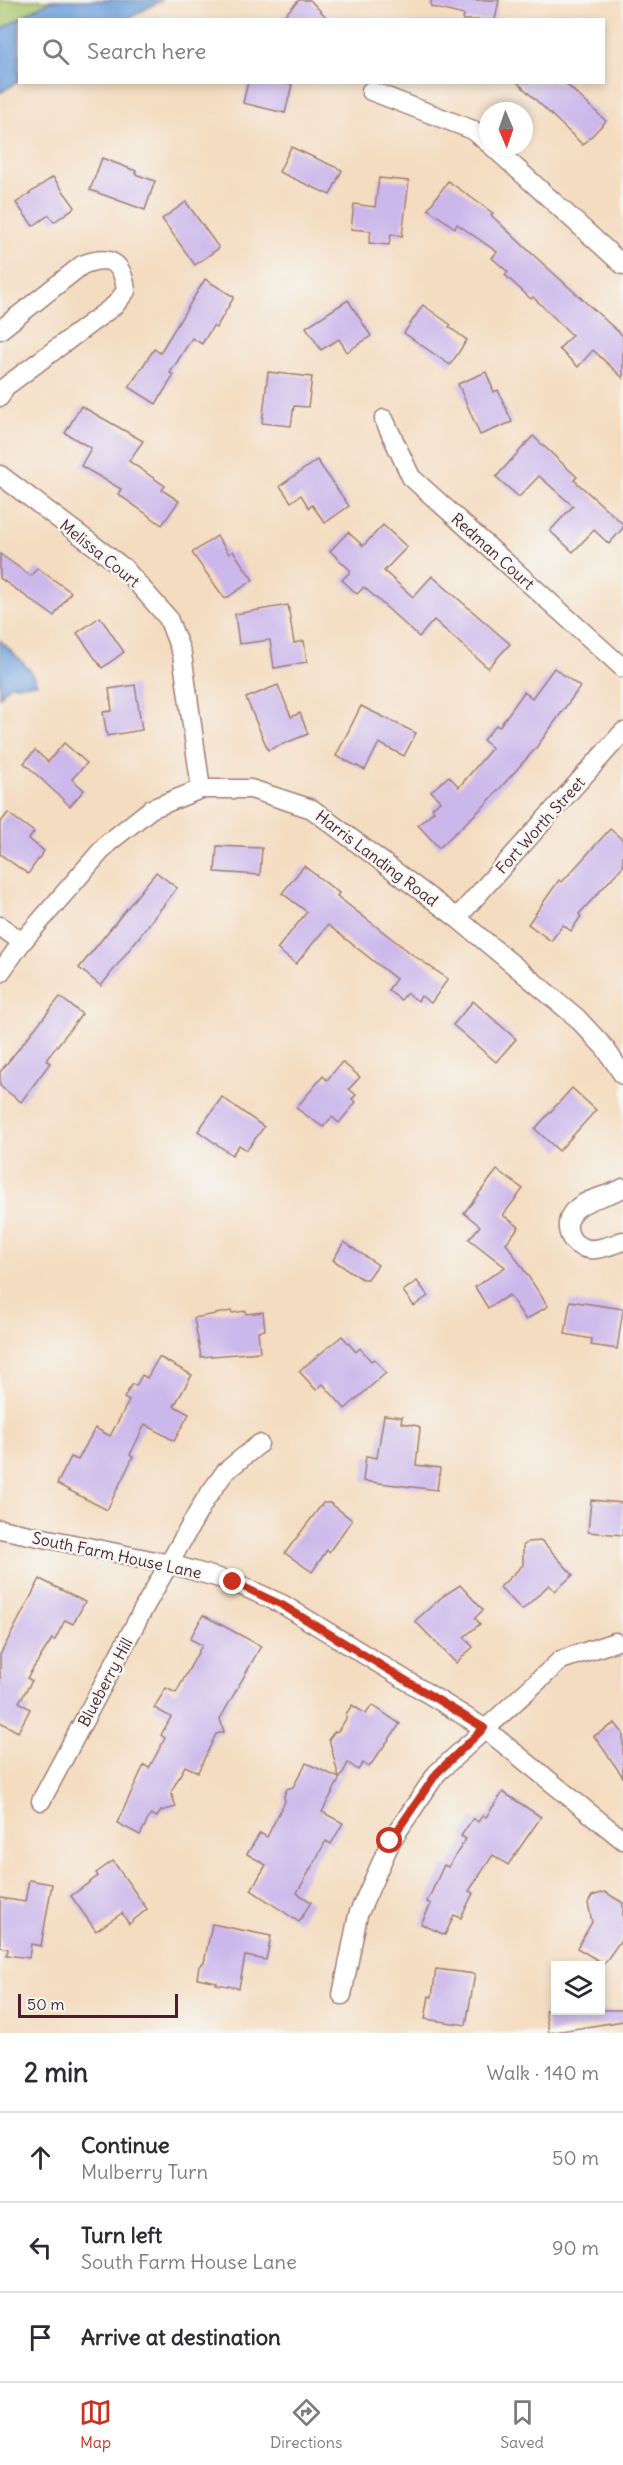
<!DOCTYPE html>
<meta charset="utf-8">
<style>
:root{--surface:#fff;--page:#f7f7f7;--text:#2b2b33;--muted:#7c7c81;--line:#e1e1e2;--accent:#c8321e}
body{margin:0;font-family:Delius,sans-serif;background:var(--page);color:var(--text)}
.controls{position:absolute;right:18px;bottom:18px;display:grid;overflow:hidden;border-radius:0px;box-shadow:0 3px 9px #0003}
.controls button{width:54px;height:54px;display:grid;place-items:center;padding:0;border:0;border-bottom:2px solid var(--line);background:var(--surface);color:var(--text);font:30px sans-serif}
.compass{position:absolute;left:479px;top:102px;width:54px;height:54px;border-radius:50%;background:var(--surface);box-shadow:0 3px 9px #0003;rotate:178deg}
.scale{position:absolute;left:18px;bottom:15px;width:160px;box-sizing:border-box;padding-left:6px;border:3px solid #4a1f2b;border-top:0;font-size:16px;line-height:21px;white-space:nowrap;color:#4a1f2b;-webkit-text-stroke:4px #f6f6f2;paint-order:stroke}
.stop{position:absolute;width:18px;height:18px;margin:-14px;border:4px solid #c8321e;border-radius:50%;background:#fff}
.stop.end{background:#c8321e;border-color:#fff;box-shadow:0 2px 6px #0008}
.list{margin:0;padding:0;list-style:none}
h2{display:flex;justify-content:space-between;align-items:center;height:78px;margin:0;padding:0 24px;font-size:26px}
h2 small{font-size:20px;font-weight:400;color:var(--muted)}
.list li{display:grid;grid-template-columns:39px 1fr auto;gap:18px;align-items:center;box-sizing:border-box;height:90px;padding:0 24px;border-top:2px solid var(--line)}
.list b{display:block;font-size:22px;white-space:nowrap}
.list p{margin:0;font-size:20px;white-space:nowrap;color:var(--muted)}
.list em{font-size:20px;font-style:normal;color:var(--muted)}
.icon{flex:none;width:33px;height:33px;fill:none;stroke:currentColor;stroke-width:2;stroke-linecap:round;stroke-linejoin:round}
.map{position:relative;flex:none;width:623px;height:2033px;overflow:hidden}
.search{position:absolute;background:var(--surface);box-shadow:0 3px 9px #0003;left:18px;right:18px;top:18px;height:66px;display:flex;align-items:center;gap:15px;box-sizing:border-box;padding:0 21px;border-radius:0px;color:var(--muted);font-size:22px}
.sheet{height:348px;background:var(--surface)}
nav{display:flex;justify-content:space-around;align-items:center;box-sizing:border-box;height:84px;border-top:2px solid var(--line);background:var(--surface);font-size:16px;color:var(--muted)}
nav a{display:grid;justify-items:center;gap:3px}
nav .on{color:var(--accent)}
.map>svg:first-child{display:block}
</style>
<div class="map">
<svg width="623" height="2033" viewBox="0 0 623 2033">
<rect width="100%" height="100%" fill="#f6f6f2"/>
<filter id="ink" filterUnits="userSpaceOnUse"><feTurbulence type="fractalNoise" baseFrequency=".0167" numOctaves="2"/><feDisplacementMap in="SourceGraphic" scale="12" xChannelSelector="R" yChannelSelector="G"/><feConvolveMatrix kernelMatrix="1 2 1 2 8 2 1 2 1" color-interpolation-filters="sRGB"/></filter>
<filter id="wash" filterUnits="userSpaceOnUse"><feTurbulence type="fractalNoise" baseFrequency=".008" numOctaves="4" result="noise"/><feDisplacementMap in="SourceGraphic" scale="24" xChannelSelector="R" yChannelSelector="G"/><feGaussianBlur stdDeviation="1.35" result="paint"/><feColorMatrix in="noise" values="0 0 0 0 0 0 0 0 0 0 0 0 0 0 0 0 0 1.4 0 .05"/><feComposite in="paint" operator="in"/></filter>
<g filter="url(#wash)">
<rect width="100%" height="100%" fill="#f4dcc0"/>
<path fill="#a8c870" stroke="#79744e" stroke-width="1.5" d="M0,0H56L42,5L0,30Z"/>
<g fill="#70a1db" stroke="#5d6083" stroke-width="1.5">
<path d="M56,0H162L128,19L20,20L19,81L0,93V30L42,5Z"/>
<path d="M0,640L30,670L37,684L9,685L0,697Z"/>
</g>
<g id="blocks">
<g fill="#ccb7eb">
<path d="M299,0H310L329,20H280Z"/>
<path d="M431,0H499L495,20H463L464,15L431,7Z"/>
<path d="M248,82H279L292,85L285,113L243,103Z"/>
<path d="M517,82H564L606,121L583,145Z"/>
<path d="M291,147L342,170L330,195L279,172Z"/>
<path d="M102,158L136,171L135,174L155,181L145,210L90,190Z"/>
<path d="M53,177L75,207L54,222L49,215L33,226L16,203Z"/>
<path d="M379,178L409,181L402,236L391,234L389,245L369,243L371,231L351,229L354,204L375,207Z"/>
<path d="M448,181L493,213L491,215L529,251L623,336V378L593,350L578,367L559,349L572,335L533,297L531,299L505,275L508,272L492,258L497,252L457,224L455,228L428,209Z"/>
<path d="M186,202L219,248L195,265L162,219Z"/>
<path d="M205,279L234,297L216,328L213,326L202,344L192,338L170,373L174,375L156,404L129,387L154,349L160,353Z"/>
<path d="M348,300L371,336L347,352L339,339L321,350L306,327Z"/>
<path d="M423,305L451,325L449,327L467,340L450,365L404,333Z"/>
<path d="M268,372L312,377L308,407L294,406L291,426L262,423Z"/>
<path d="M486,372L494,392L498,390L512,422L480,435L458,384Z"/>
<path d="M81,406L143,441L129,461L165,486L162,490L179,501L162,525L118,494L121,489L81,466L91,448L65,433Z"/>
<path d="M533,436L577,477L574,480L623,524V528L609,544L594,530L573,552L550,531L573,506L539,476L519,497L496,477Z"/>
<path d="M317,460L349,506L325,523L312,505L309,508L301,495L291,502L280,486Z"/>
<path d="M383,525L407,547L384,571L413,597L432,576L510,644L488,668L434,620L419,637L364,587L357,594L342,580L351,571L330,551L348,532L363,546Z"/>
<path d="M217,536L229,554L233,551L253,580L225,599L192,553Z"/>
<path d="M0,554L31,576L37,568L71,592L54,616L0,578Z"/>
<path d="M288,605L294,643L304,641L307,662L274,668L270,640L239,644L235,614Z"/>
<path d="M100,617L124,652L102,668L77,633Z"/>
<path d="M554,668L580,687L536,748L485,805L439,848L418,825L434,811L432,808L440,801L431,791L449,776L459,787L492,748L483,740L496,725L499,727L524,692L532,698Z"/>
<path d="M135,685L142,730L107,736L103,712L112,711L109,689Z"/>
<path d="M278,685L291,717L300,713L308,734L268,750L246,698Z"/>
<path d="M361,706L416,733L404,756L379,743L365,770L336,756Z"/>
<path d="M64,743L87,763L72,779L84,790L70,806L24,763L35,750L48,762Z"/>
<path d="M8,813L34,832L29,839L44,851L28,874L0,854V823Z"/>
<path d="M610,829L623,840V866L579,914L581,916L571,931L563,925L551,941L528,924L559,880L562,882Z"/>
<path d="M217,846L262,848L260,875L215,872Z"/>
<path d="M304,866L339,893L337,896L413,955L448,979L431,1003L421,996L418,1001L407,993L401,1000L388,990L396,979L328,925L296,964L277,949L307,912L282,893Z"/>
<path d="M156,872L177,888L101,986L79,968Z"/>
<path d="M60,997L82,1014L46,1060L50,1063L21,1102L0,1086V1072Z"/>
<path d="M473,1001L516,1039L496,1062L453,1025Z"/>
<path d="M342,1062L360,1077L349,1089L356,1095L352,1099L356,1102L339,1123L332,1117L323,1127L296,1108L323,1076L327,1080Z"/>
<path d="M572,1088L596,1110L559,1151L535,1129Z"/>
<path d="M222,1097L264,1127L247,1150L239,1145L232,1155L198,1131Z"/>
<path d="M497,1170L523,1189L503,1215L519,1227L506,1243L548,1306L526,1320L509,1295L488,1308L475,1287L505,1267L469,1239L480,1226L464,1213Z"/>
<path d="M344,1242L378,1265L368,1279H362L333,1260Z"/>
<path d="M417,1281L428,1296L414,1306L403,1291Z"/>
<path d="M570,1301L623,1309L617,1349L591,1345L592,1339L565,1334Z"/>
<path d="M231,1311L232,1313L246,1311V1314L263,1312L265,1330L258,1331L260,1352L201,1357L194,1318Z"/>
<path d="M342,1336L356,1352L360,1348L371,1361L374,1359L386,1373L345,1409L323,1384L316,1390L299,1371Z"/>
<path d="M159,1357L192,1375L174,1406L189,1414L174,1441L145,1424L130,1455L133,1457L107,1510L57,1484L71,1457L78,1460L95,1428L110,1436L129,1401L124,1398L132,1384L136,1386L142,1375L147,1378Z"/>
<path d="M384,1415L402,1417L401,1423L418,1426L420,1428L416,1465L440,1468L437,1490L363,1481L366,1456L377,1458Z"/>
<path d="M591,1500L623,1503V1535L588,1532Z"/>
<path d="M323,1503H330L352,1520L329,1552L327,1550L312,1572L285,1553Z"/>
<path d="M542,1541L573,1575L555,1591L549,1585L522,1610L500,1587L523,1565V1546L528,1542Z"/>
<path d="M40,1579L85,1602L73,1624L65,1620L55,1640L52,1639L27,1678L32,1681L19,1702L30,1709L18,1732L0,1722V1655Z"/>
<path d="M460,1585L483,1610L475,1618L480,1624L464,1637L473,1647L456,1663L415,1621L443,1596Z"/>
<path d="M203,1615L261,1646L220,1719L224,1732L216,1734L198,1772L185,1766L171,1792L176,1807L161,1811L157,1817L151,1814L140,1835L117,1823L144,1765L149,1768L165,1738L161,1735L171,1717L154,1708L166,1688L176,1693L202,1645L190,1639Z"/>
<path d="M352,1705L366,1714L372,1705L400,1724L369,1767L363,1763L358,1770L348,1763L322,1812L343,1823L331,1844L326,1841L297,1893L311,1902L299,1922L251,1890L266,1865L247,1854L260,1833L267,1837L285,1801L284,1796L287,1789L293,1787L306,1763L339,1778L329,1739L334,1732L338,1731L346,1719V1714Z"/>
<path d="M615,1723L623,1733V1777L594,1736Z"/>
<path d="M503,1792L541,1817L508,1865L493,1855L469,1891L473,1893L461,1918L454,1915L445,1935L421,1924L431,1904L427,1902L444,1865L448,1867L466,1839L461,1836L473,1818L478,1822L483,1815L486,1817Z"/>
<path d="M113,1861L147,1909L129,1924L122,1913L96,1931L71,1896L98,1876L96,1873Z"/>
<path d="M29,1880L52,1884L41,1946L31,1944L29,1958L7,1955L8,1949L0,1947V1898L25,1902Z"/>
<path d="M605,1892L623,1903V1937L604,1964L577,1948L592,1922L588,1903L592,1896Z"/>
<path d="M212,1924L271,1936L266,1960L245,1956L239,1988L216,1984L217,1982L197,1978L199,1966L204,1963Z"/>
<path d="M436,1969L475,1974L466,2025L425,2019L429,1996L432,1997Z"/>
<path d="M545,2010H623V2021L549,2033Z"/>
</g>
</g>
</g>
<g filter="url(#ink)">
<use href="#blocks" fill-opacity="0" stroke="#9f7e76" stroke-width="1.5"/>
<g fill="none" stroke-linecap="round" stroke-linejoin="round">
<g stroke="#9f7e76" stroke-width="21">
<g id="minor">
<path d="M371,91L473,130L488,143"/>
<path d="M493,147L623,265"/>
<path d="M0,330L82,265C110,254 123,262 126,291L115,305L5,387L0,397"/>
<path d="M384,419L411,477L623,668"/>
<path d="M0,475L124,568L168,618L182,654L201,789"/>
<path d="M457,918L623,732"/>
<path d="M0,926L22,942"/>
<path d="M0,973L22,942L108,843L151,809L201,789H251L312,809L457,918L576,1017L605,1048L623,1075"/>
<path d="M623,1188C609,1196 588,1198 576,1209C563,1219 566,1241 582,1247C594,1253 611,1245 623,1241"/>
<path d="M0,1529L170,1564L233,1582L282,1604L484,1728L623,1840"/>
<path d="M41,1801L145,1606L205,1500L225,1472L259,1444"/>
<path d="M342,1995L358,1915L391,1841L437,1773L561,1660L615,1642"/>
</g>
</g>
<use href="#minor" stroke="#fff" stroke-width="18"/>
</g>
</g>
<g fill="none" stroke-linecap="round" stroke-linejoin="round" filter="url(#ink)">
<path stroke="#c8321e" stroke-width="8" d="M233,1582L282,1605L484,1728L437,1773L390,1841"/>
</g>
<g text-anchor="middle" stroke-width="5" stroke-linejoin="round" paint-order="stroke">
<g font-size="16" fill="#4a1f2b" stroke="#f6f6f2">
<text transform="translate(493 551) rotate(42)" y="6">Redman Court</text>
<text transform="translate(100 553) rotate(39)" y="6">Melissa Court</text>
<text transform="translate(540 825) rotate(-48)" y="6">Fort Worth Street</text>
<text transform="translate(377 858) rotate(37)" y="6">Harris Landing Road</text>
<text transform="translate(117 1555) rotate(12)" y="6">South Farm House Lane</text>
<text transform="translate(105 1682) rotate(-62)" y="6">Blueberry Hill</text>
</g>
</g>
</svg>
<div class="controls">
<button><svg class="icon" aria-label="layers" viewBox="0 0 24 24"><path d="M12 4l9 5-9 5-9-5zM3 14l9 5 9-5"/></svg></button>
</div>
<svg class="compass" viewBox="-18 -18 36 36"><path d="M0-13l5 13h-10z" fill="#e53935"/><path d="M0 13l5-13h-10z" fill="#7c7c81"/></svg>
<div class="scale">50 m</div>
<div class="stop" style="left:390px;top:1841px"></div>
<div class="stop end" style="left:233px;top:1582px"></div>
<div class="search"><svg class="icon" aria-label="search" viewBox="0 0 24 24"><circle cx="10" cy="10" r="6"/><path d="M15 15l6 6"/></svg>Search here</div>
</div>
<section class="sheet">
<h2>2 min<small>Walk · 140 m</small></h2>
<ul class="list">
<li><svg class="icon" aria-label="ahead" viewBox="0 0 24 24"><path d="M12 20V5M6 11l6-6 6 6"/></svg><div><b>Continue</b><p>Mulberry Turn</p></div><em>50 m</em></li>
<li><svg class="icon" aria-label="left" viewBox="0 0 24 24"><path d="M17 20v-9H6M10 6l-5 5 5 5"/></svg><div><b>Turn left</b><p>South Farm House Lane</p></div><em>90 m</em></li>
<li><svg class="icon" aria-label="arrive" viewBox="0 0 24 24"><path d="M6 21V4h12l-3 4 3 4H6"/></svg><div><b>Arrive at destination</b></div></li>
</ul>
</section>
<nav>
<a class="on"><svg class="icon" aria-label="map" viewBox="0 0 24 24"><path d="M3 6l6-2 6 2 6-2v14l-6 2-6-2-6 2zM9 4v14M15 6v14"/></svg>Map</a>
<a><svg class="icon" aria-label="directions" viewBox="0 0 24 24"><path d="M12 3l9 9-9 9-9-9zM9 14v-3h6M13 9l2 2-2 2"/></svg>Directions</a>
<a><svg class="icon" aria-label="saved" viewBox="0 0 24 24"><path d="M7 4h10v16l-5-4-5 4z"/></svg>Saved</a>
</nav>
